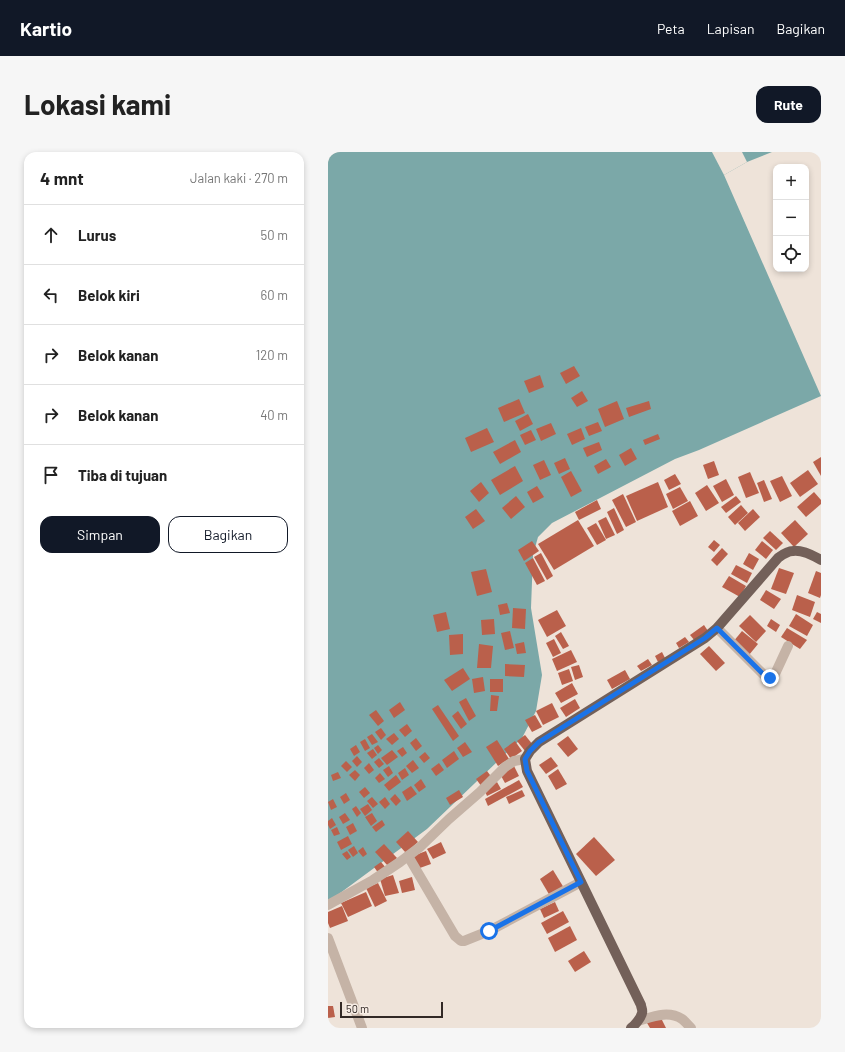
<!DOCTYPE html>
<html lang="id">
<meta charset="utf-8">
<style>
:root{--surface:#fff;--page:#f6f6f6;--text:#222;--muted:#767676;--line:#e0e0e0;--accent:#111827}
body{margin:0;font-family:Barlow,sans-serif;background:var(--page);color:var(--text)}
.controls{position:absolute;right:12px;top:12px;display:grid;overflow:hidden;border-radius:8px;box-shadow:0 2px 6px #0003}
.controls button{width:36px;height:36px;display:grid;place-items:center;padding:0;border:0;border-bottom:1px solid var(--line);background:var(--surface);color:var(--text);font:20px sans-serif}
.scale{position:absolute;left:12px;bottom:10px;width:103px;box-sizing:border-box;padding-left:4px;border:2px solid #322926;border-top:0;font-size:11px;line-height:14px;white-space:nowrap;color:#322926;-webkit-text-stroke:3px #f7ede5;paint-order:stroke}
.stop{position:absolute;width:12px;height:12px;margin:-9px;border:3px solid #1a73e8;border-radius:50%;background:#fff}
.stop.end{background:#1a73e8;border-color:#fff;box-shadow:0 1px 4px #0008}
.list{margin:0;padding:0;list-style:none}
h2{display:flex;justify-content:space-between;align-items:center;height:52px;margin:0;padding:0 16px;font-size:17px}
h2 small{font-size:13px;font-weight:400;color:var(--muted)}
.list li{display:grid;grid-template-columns:26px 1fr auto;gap:12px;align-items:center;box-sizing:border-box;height:60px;padding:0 16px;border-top:1px solid var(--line)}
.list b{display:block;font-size:15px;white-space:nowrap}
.list em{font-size:13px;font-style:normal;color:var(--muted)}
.actions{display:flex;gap:8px;padding:12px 16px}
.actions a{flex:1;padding:9px 0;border:1px solid var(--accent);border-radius:12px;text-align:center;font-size:14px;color:var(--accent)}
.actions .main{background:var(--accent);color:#fff}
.icon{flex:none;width:22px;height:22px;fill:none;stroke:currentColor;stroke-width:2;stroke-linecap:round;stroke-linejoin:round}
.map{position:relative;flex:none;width:493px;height:876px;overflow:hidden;border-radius:12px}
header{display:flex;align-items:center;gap:24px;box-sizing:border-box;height:56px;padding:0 20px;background:var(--accent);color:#fff}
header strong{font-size:19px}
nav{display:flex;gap:22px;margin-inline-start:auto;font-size:14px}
.intro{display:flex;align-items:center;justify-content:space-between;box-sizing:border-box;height:96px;padding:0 24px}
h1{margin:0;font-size:28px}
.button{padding:10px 18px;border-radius:12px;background:var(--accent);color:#fff;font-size:14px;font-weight:700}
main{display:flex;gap:24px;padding:0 24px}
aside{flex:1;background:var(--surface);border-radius:12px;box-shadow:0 2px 6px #0003}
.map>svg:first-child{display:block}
</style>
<header>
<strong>Kartio</strong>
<nav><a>Peta</a><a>Lapisan</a><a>Bagikan</a></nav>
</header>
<div class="intro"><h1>Lokasi kami</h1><a class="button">Rute</a></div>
<main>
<aside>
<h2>4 mnt<small>Jalan kaki · 270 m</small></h2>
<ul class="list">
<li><svg class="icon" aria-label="ahead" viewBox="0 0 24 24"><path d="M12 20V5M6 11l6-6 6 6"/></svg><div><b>Lurus</b></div><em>50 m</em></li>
<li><svg class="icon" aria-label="left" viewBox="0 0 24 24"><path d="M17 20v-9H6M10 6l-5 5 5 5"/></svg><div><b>Belok kiri</b></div><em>60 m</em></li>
<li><svg class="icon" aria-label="right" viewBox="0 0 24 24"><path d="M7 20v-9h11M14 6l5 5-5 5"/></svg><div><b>Belok kanan</b></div><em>120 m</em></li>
<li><svg class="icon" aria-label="right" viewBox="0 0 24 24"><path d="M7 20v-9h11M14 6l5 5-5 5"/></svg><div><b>Belok kanan</b></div><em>40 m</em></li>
<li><svg class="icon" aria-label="arrive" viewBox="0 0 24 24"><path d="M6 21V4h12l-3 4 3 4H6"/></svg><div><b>Tiba di tujuan</b></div></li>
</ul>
<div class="actions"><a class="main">Simpan</a><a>Bagikan</a></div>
</aside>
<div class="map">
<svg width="493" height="876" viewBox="0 0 493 876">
<rect width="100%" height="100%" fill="#eee3d9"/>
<path fill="#7ba8a8" d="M0,0H444L419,10L396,23L493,244L371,298L347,307L224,371L210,385L205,403L203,456L214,523L208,559L194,586L99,677L0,750Z"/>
<path fill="#eee3d9" d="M384,0H414L419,10L396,23Z"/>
<g fill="#ba604b">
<path d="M246,214L252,224L238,232L232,221Z"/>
<path d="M212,223L216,235L201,241L196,229Z"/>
<path d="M254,239L260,249L249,255L243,246Z"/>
<path d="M191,247L197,261L176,270L170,256Z"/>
<path d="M289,249L296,267L277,275L270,257Z"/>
<path d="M321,249L323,257L301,265L298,256Z"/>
<path d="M200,262L205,272L192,279L187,269Z"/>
<path d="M270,270L274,279L261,284L257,275Z"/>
<path d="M223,271L228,282L213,289L208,277Z"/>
<path d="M159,276L166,290L143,300L137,286Z"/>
<path d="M253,276L257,287L244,293L239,282Z"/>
<path d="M203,278L208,288L197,293L192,283Z"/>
<path d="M330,282L332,287L317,293L315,288Z"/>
<path d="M187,288L193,300L172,312L165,300Z"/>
<path d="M271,290L274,298L259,305L255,296Z"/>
<path d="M303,296L309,307L297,314L291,303Z"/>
<path d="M493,305V324L485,310Z"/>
<path d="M237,306L242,317L231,322L226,311Z"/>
<path d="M278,307L283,315L270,322L266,314Z"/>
<path d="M216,308L223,323L212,328L205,313Z"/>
<path d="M386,309L391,323L380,327L375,313Z"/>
<path d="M187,314L195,329L172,343L163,328Z"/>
<path d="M480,318L490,332L472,345L462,331Z"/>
<path d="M243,319L254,339L243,345L233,325Z"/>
<path d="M422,320L431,341L418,346L410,325Z"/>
<path d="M347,322L353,332L341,338L336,328Z"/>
<path d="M454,324L464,344L452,350L442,329Z"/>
<path d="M398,327L406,343L394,350L385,334Z"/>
<path d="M436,328L444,347L436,350L429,331Z"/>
<path d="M153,330L161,341L151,350L142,339Z"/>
<path d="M330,330L340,355L309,369L298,344Z"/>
<path d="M379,333L391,351L378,359L367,341Z"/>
<path d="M209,334L216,345L205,351L199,340Z"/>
<path d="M352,335L360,349L345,357L338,342Z"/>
<path d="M486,340L493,348V352L478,365L469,355Z"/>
<path d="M295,342L308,370L298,375L284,348Z"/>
<path d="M188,344L197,355L183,367L174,356Z"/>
<path d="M408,344L413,350L398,361L393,355Z"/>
<path d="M269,348L273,357L251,368L247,360Z"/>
<path d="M362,349L370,364L352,374L344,359Z"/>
<path d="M413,353L420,361L407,373L400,365Z"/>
<path d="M286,356L296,378L289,382L279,360Z"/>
<path d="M148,357L157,369L145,377L137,365Z"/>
<path d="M425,357L432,365L417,379L410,371Z"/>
<path d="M278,365L287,383L278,387L270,369Z"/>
<path d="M250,368L266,394L226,418L210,392Z"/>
<path d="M467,368L480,382L466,395L453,381Z"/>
<path d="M268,371L278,388L269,393L259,376Z"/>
<path d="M442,379L455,391L448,398L435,386Z"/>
<path d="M386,388L392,393L386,400L380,395Z"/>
<path d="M204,389L211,399L196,409L190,398Z"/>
<path d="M434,389L445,398L438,407L427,398Z"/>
<path d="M394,396L400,402L389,414L383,408Z"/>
<path d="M213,401L225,424L219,428L206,405Z"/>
<path d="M421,401L431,407L425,418L415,412Z"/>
<path d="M205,406L217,429L209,433L197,411Z"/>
<path d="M408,413L424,421L419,431L403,422Z"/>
<path d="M451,416L466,421L458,442L443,437Z"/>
<path d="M158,417L164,440L149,444L143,420Z"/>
<path d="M488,419L493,421V443L492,446L480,441Z"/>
<path d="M401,424L418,434L412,445L394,435Z"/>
<path d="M438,438L453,447L446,457L432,448Z"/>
<path d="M469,443L487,450L482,465L464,458Z"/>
<path d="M179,451L182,461L172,463L170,453Z"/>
<path d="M185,456L198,457L197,477L184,476Z"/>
<path d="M229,458L238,474L219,485L210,468Z"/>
<path d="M118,460L122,477L109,480L105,463Z"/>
<path d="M489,460L493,462V471L485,467Z"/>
<path d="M468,462L485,473L479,484L461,474Z"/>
<path d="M422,463L438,479L428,490L411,474Z"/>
<path d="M166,467L167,482L154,483L153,468Z"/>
<path d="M443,467L452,473L448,480L439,474Z"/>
<path d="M376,473L380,479L367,489L362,483Z"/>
<path d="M459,476L479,488L472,497L453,485Z"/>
<path d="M182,479L186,496L177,498L173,481Z"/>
<path d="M414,479L430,492L421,503L405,490Z"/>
<path d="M233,480L241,494L235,497L227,484Z"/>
<path d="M135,482V502L122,503L121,483Z"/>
<path d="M357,485L361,490L351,496L348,491Z"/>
<path d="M226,487L233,501L225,505L218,491Z"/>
<path d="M196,490L198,501L189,502L187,492Z"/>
<path d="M151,492L165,494L163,516H149Z"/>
<path d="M381,494L397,511L388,519L372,502Z"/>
<path d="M243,498L249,510L229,519L224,507Z"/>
<path d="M334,500L337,506L330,510L327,504Z"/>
<path d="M320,507L324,513L313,519L309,514Z"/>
<path d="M177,512L197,513L196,525L177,524Z"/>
<path d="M251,513L255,525L247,528L243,515Z"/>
<path d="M135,516L142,527L124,539L116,528Z"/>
<path d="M241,517L245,529L234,533L230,521Z"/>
<path d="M297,518L302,527L284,537L279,528Z"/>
<path d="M155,525L157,539L146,541L144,527Z"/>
<rect x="162" y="527" width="13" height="13"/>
<path d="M244,531L250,542L233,551L227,541Z"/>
<path d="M163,543L171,544L169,559H162Z"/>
<path d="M138,546L148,564L141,569L131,550Z"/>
<path d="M247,547L252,556L238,565L232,556Z"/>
<path d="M72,550L77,558L66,566L61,558Z"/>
<path d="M224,551L231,565L215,573L208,559Z"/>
<path d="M110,553L131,584L125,589L104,557Z"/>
<path d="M48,558L56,569L50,574L41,563Z"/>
<path d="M130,559L139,572L133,577L124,564Z"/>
<path d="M207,563L214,575L204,580L197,568Z"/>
<path d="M79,572L84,579L77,585L71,578Z"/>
<path d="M53,576L58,583L53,588L47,580Z"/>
<path d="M66,581L71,587L64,593L58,587Z"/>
<path d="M44,582L50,590L44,593L39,585Z"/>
<path d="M197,583L205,593L197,599L189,589Z"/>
<path d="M240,584L250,597L240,605L229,592Z"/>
<path d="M88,586L94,594L88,599L82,591Z"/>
<path d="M37,587L42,596L37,599L32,590Z"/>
<path d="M169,588L181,607L170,614L158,595Z"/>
<path d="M187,589L194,599L183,607L176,597Z"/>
<path d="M137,590L144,600L135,605L129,596Z"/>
<path d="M28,593L32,600L26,604L22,597Z"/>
<path d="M50,593L54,598L50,602L46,596Z"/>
<path d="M75,595L79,601L74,605L69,599Z"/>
<path d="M45,597L49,603L44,607L39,601Z"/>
<path d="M64,598L70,605L59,613L53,606Z"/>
<path d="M126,599L131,607L119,616L114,608Z"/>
<path d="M97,600L102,606L96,611L91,605Z"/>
<path d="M29,604L34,610L29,615L24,609Z"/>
<path d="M223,605L230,614L218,622L211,613Z"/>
<path d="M51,606L56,612L51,616L46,610Z"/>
<path d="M85,608L91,616L84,621L78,614Z"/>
<path d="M18,609L24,615L19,620L13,614Z"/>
<path d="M41,611L46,618L41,622L36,616Z"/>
<path d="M111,611L116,618L108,624L103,617Z"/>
<path d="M61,614L65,621L60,625L55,618Z"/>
<path d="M186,614L191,624L177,631L172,622Z"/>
<path d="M77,616L81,623L74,628L70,621Z"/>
<path d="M230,617L239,632L228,638L220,624Z"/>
<path d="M27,618L32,623L27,629L21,623Z"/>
<path d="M159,619L165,627L154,635L148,627Z"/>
<path d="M10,620L13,626L5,629L3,623Z"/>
<path d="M52,621L57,627L51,631L47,626Z"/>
<path d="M68,623L73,630L61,639L56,633Z"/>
<path d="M93,627L98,635L91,640L86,633Z"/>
<path d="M191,628L195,635L160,654L157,647Z"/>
<path d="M169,630L173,637L159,644L156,637Z"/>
<path d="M83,634L89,642L79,649L74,640Z"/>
<path d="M37,635L42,641L36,646L31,640Z"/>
<path d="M131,638L135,645L122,653L118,646Z"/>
<path d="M194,638L197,644L181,652L178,645Z"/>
<path d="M18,641L22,648L16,652L12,645Z"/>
<path d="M67,642L73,649L68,654L62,647Z"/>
<path d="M44,645L50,652L45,656L39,649Z"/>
<path d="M57,645L62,652L57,657L51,650Z"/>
<path d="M5,647L9,655L3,658L0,650Z"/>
<path d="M40,652L44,658L37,664L32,657Z"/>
<path d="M28,654L33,661L29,665L24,657Z"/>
<path d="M17,661L22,668L15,672L11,665Z"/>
<path d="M44,661L49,669L43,674L37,665Z"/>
<path d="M4,666L8,673L2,677L0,673V669Z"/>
<path d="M54,668L57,673L48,680L44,675Z"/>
<path d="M25,671L29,679L22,683L18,675Z"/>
<path d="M9,675L12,682L6,684L3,678Z"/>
<path d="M80,679L90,690L78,701L68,690Z"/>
<path d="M20,684L24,692L13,698L9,690Z"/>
<path d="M266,685L287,708L268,724L248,702Z"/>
<path d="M113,690L118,701L105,707L99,697Z"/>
<path d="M56,692L69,706L60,714L47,700Z"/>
<path d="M26,694L30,701L25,705L20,698Z"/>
<path d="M35,695L39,702L35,705L30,699Z"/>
<path d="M19,699L23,705L19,708L14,702Z"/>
<path d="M98,699L103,712L89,717L85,704Z"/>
<path d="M53,710L58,716L51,722L46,715Z"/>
<path d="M225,718L236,736L222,744L212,727Z"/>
<path d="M65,723L71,741L57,744L52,727Z"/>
<path d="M84,725L87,738L74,741L71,729Z"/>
<path d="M50,731L59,749L47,755L38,736Z"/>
<path d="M38,740L44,754L20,765L13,751Z"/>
<path d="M227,750L231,759L216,766L212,757Z"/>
<path d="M14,754L20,769L2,776L0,771V760Z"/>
<path d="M235,759L241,770L219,782L213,771Z"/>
<path d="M242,774L249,788L227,800L220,786Z"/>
<path d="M256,799L263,810L247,820L240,809Z"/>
<path d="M0,854H5L7,865L0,866Z"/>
<path d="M332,864L338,876H322L319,871Z"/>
</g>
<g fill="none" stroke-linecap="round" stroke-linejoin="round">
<g stroke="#c5b3a6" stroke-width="10">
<path d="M389,476L436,523L442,526L447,522L460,494"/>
<path d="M80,704L127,784L133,789H136L161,779L253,730"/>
<path d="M0,753L45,728L72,710L92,695L121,667L152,640L177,615L186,609L197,607"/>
<path d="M0,786L34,876"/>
<path d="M310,869C324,865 340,858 354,867C357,869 360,873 363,876"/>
</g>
<path stroke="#736059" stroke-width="10" d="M303,876C307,873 313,866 314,861C315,858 313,855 313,853L199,619L197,607L202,599L211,590L377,486L389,476L450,406C454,403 459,399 465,399C473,398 486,404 493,408"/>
</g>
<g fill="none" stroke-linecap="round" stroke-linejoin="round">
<path stroke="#1a73e8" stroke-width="5" d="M161,779L253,730L199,619L197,607L202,599L211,590L377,486L389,476L436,523L442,526"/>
</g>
</svg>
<div class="controls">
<button>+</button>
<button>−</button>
<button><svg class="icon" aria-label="locate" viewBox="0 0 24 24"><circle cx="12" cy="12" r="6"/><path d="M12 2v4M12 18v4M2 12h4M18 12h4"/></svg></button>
</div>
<div class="scale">50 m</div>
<div class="stop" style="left:161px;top:779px"></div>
<div class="stop end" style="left:442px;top:526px"></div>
</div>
</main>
